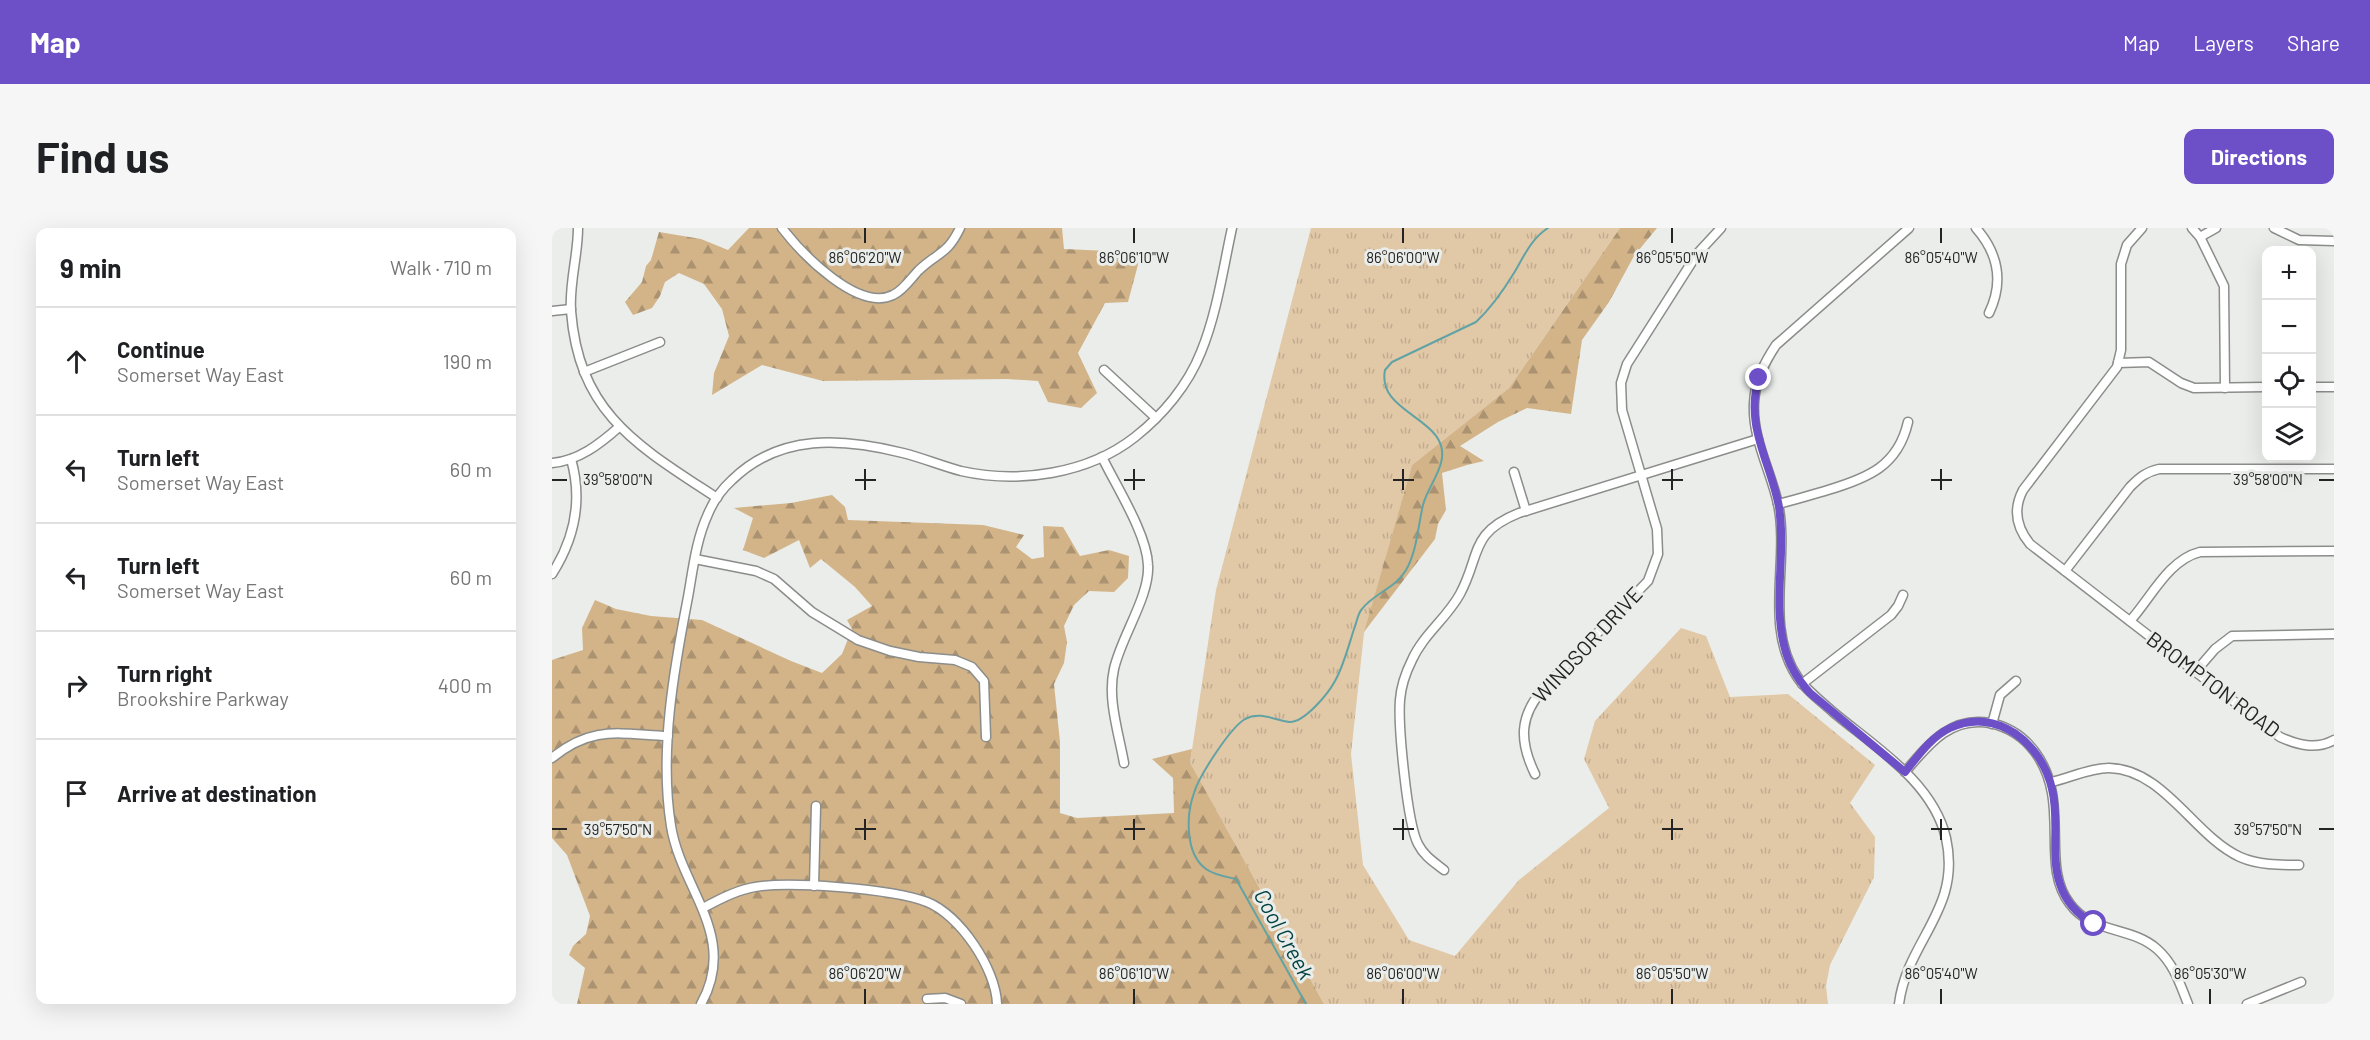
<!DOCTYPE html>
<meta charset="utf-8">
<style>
:root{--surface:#fff;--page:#f6f6f6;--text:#202124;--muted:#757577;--line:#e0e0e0;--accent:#6d4fc8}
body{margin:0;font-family:Barlow,sans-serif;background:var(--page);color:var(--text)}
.controls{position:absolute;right:18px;top:18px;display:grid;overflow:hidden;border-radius:12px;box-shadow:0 6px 24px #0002}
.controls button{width:54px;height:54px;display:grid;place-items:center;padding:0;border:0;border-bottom:2px solid var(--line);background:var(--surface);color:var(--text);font:30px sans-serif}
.stop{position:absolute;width:18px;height:18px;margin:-14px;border:4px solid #6d4fc8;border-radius:50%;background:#fff}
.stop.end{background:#6d4fc8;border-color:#fff;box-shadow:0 2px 6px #0008}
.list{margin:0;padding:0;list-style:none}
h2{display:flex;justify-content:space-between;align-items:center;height:78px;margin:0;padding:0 24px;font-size:26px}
h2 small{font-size:20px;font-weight:400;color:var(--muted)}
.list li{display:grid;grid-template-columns:39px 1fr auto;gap:18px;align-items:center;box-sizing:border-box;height:108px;padding:0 24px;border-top:2px solid var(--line)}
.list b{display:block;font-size:22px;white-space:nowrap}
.list p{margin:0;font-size:20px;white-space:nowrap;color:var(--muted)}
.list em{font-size:20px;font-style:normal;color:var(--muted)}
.icon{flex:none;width:33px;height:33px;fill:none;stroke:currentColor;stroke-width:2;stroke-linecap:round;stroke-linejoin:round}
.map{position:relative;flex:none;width:1782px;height:776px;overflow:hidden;border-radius:12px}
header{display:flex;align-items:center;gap:36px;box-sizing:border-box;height:84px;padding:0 30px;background:var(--accent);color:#fff}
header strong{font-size:28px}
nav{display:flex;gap:33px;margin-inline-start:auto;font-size:21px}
.intro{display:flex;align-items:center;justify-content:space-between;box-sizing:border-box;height:144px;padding:0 36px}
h1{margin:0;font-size:42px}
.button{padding:15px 27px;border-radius:12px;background:var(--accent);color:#fff;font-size:21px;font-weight:700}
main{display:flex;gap:36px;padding:0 36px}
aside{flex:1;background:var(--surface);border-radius:12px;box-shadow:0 6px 24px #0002}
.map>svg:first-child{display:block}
</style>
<header>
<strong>Map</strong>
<nav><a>Map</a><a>Layers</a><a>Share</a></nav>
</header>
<div class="intro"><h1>Find us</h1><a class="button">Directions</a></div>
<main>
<aside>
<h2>9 min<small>Walk · 710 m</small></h2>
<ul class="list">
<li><svg class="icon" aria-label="ahead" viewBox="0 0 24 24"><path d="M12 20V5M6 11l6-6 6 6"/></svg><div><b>Continue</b><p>Somerset Way East</p></div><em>190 m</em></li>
<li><svg class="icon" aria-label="left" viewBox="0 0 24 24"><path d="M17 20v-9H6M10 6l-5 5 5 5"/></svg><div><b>Turn left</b><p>Somerset Way East</p></div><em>60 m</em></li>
<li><svg class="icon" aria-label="left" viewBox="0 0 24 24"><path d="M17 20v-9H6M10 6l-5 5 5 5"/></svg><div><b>Turn left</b><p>Somerset Way East</p></div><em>60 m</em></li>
<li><svg class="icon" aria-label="right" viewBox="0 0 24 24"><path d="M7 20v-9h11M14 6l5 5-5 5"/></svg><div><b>Turn right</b><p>Brookshire Parkway</p></div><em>400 m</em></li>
<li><svg class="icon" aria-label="arrive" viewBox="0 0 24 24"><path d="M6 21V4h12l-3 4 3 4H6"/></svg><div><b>Arrive at destination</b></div></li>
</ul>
</aside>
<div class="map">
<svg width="1782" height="776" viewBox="0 0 1782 776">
<defs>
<pattern id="grass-tufts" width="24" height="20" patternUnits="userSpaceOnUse" patternTransform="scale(1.5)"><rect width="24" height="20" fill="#e1c8a7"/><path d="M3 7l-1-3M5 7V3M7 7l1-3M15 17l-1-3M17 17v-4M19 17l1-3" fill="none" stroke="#c1ac8f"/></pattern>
<pattern id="forest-firs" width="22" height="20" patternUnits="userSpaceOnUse" patternTransform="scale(1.5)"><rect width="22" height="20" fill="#d3b489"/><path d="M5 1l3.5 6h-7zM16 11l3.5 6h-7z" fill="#ab9270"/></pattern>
</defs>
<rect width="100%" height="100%" fill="#eaede9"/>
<path fill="url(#grass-tufts)" d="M759,0H1068L957,160L860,237L812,405L799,526L811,637L857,712L903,728L967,652L1057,580L1032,531L1043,493L1129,400L1154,408L1178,469L1236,466L1323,537L1298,575L1323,609L1322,649L1278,737L1274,758L1276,776H772L664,582L659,580L638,535L664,362Z"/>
<g fill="url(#forest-firs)">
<path d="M197,0H510L512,21L557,23L587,33L576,74L553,75L526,125L545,165L529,180L496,174L486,153L455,151L271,153L210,137L160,167L162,145L177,108L170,81L152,56L127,45L113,54L108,68L100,80L81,87L73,74L90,54L94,38L99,32L107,4L149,11L176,22Z"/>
<path d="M1068,0H1105L1082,28L1057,74L1030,112L1019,186L975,180L946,194L908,218L932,233L915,237L890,245L894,282L886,296L883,311L812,404L860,237L957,160Z"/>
<path d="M280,267L293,279L296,292L431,297L472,307L464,319L480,331L492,329L491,298L511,299L528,328L557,322L577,328L576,350L562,364L537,363L522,377L512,398L515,414L512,435L502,456L508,514V585L525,590L622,585L621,550L600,531L640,521L638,535L772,776H25L33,740L17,727L21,718L34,706L38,688L15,627L0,610V432L31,422L30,400L43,372L64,381L99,388L150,392L239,433L270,445L290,426L300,401L295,392L320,378L303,359L269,331L258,340L247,312L212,330L191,322L201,290L182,280L239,275Z"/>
</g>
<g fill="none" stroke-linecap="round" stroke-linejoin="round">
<path stroke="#61a3a5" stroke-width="2" d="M754,776L684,651C675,649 662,647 654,641C633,626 634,587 642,565C647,548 678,500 693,491C708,483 722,492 737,494C752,495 776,466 783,453C792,437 797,416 803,398C805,393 806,385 810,381C821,366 844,360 854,342C865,323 866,298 871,277C875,262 885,250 889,235C901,190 824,187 833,142L840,134L924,94C939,80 951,63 962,45C972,28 979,11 996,0"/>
<g stroke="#8b8d8a" stroke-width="11">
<g id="minor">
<path d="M26,0C26,28 17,55 19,83C27,186 86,218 165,270"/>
<path d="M230,0C250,26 306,84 341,67C352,62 359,50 367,42C386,24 395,27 408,0"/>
<path d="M1424,0C1446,25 1452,54 1437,85"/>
<path d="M1590,0L1575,17L1569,36V122L1565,139L1471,262C1461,281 1464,299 1478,316L1728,509C1746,517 1764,522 1782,512"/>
<path d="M1640,0L1648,9L1672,58L1673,160"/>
<path d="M1722,0L1747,12L1782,13"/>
<path d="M1648,9L1664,0"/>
<path d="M0,83L19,81"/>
<path d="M1566,135L1597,134L1629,155L1642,160L1714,159"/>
<path d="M552,142L604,190"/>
<path d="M32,144L108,114"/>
<path d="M1760,159H1782"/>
<path d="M550,229C564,258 595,306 596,337C598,368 569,409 562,441C555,471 567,506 572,535"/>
<path d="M0,235C26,233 48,216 67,199"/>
<path d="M962,244L974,283"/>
<path d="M1226,276C1243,272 1259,267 1276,262C1316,250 1346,238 1356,194"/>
<path d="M143,331L204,343L222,351L260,384L306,412L338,423L367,429L403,432L420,439L432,453L434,509"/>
<path d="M1513,343L1578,259C1588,249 1594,244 1607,241H1782"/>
<path d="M0,346C23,310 31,273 19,231"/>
<path d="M1578,393C1599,370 1616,332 1648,324L1782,323"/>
<path d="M1644,443L1663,421L1680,408L1782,406"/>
<path d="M1250,456L1339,387L1346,378L1351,367"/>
<path d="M1440,496L1448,467L1464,453"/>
<path d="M0,530C40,497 67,506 116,508"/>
<path d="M1353,544C1376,517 1398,488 1438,495C1457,499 1472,509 1483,524C1520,574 1487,637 1518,676C1540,706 1579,698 1605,721C1622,736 1628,756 1636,776"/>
<path d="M983,546C967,513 967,488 992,460L1096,353L1106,326L1105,301L1070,182L1069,155L1075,136L1145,26L1169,0"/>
<path d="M1499,554C1518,550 1537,540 1557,540C1612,541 1642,608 1688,629C1706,637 1727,637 1747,637"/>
<path d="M892,642C882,634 872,628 866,616C855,595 846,497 848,472C849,458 854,444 860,432C871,407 895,390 908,366C929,327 917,305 967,285L1206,211"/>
<path d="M262,658L264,578"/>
<path d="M151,680C166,672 181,664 198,660C233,652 341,661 375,674C408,687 444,741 445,776"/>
<path d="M375,771L393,770L409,776"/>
<path d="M149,776C187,708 129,661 119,598C107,524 122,441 136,369C141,341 144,312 156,286C161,274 170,261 180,252C228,205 291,210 351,225C371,230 390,238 409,243C467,256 536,246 583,209C611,187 636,157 649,124C665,85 671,41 680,0"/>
<path d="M1347,776C1355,712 1410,682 1394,610C1381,554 1323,519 1281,484C1269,473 1255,463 1246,450C1211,399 1238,332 1226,276C1219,243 1200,211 1202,175C1203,153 1212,135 1224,117L1357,0"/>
<path d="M1695,776L1749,754"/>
</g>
</g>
<use href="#minor" stroke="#fff" stroke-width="8"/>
</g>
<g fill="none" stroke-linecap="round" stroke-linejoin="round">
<path stroke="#6d4fc8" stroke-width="8" d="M1207,150C1192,197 1219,235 1227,279C1234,325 1221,372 1232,417C1236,435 1245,451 1258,465L1353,544C1366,528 1379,509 1398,500C1445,478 1490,516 1500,561C1508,592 1498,626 1508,656C1514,675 1526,687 1542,696"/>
</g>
<path fill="none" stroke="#232423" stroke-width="2" d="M313,0V15M582,0V15M851,0V15M1120,0V15M1389,0V15M313,241V262M582,241V262M851,241V262M1120,241V262M1389,241V262M0,252H15M303,252H324M572,252H593M841,252H862M1110,252H1131M1379,252H1400M1767,252H1782M313,591V612M582,591V612M851,591V612M1120,591V612M1389,591V612M0,601H15M303,601H324M572,601H593M841,601H862M1110,601H1131M1379,601H1400M1767,601H1782M313,761V776M582,761V776M851,761V776M1120,761V776M1389,761V776M1658,761V776"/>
<g text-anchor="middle" stroke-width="6" stroke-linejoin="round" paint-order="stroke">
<g font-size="21" fill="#232423" stroke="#eaede9">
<text transform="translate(1036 417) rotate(-47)" y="7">WINDSOR DRIVE</text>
<text transform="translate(1661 457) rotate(37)" y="7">BROMPTON ROAD</text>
</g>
<g font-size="22" font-style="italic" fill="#004244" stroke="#eaede9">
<text transform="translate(732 706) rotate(61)" y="8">Cool Creek</text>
</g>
</g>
<g font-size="15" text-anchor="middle" fill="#232423" stroke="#eaede9" stroke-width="6" stroke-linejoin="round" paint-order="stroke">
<text x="313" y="35">86°06'20"W</text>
<text x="582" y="35">86°06'10"W</text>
<text x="851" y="35">86°06'00"W</text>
<text x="1120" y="35">86°05'50"W</text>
<text x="1389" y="35">86°05'40"W</text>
<text x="66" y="257">39°58'00"N</text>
<text x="1716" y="257">39°58'00"N</text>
<text x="66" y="607">39°57'50"N</text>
<text x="1716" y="607">39°57'50"N</text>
<text x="313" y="751">86°06'20"W</text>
<text x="582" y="751">86°06'10"W</text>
<text x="851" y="751">86°06'00"W</text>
<text x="1120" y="751">86°05'50"W</text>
<text x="1389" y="751">86°05'40"W</text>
<text x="1658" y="751">86°05'30"W</text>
</g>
</svg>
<div class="controls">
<button>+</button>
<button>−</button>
<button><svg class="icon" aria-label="locate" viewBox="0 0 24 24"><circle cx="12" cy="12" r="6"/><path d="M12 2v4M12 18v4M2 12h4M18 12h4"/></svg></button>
<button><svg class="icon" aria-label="layers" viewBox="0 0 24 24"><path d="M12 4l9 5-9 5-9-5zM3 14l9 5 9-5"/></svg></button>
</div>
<div class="stop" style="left:1542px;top:696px"></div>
<div class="stop end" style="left:1207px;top:150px"></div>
</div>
</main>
